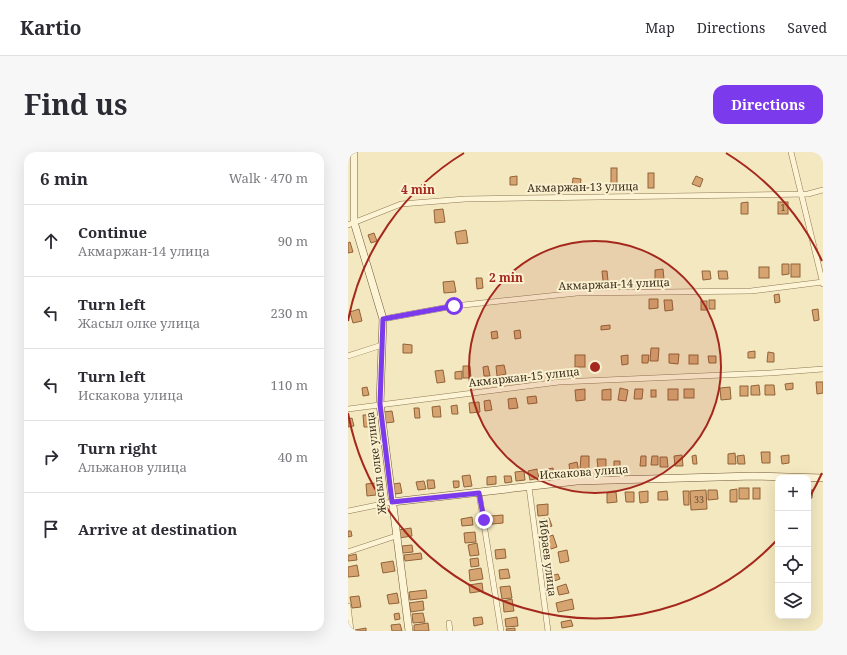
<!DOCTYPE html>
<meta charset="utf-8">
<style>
:root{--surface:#fff;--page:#f7f7f7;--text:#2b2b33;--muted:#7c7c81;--line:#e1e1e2;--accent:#7c3aed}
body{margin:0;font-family:"Noto Serif",serif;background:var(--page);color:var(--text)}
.controls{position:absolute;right:12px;bottom:12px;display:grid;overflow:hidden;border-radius:8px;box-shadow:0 4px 16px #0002}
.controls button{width:36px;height:36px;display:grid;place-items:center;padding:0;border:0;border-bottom:1px solid var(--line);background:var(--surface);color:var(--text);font:20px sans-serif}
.stop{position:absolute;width:12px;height:12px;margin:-9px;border:3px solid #7c3aed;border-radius:50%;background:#fff}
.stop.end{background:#7c3aed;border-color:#fff;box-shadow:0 1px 4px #0008}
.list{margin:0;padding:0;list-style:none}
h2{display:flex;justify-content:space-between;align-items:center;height:52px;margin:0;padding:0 16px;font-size:17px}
h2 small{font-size:13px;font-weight:400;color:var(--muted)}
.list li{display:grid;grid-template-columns:26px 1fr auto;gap:12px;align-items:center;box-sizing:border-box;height:72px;padding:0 16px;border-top:1px solid var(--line)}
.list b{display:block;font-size:15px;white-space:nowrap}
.list p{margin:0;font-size:13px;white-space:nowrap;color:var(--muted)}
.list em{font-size:13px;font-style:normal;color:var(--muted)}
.icon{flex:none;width:22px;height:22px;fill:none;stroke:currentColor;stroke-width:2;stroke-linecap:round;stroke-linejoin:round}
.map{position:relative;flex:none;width:475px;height:479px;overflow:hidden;border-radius:12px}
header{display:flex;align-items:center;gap:24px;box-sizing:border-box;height:56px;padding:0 20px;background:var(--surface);border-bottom:1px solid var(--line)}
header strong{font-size:19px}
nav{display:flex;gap:22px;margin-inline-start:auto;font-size:14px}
.intro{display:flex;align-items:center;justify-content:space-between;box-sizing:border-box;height:96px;padding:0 24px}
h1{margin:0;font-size:28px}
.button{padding:10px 18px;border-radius:12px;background:var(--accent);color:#fff;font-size:14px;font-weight:700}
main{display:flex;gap:24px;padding:0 24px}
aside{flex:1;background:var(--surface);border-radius:12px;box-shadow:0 4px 16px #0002}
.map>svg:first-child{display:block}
</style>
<header>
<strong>Kartio</strong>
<nav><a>Map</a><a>Directions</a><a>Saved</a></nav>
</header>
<div class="intro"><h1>Find us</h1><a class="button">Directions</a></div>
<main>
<aside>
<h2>6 min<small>Walk · 470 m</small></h2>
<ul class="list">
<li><svg class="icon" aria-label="ahead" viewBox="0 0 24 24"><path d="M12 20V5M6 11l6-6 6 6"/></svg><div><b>Continue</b><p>Акмаржан-14 улица</p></div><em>90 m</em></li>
<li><svg class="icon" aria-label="left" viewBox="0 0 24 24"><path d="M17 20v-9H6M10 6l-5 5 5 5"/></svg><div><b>Turn left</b><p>Жасыл олке улица</p></div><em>230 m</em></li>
<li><svg class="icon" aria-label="left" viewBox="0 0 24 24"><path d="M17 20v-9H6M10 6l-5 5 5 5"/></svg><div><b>Turn left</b><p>Искакова улица</p></div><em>110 m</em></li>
<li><svg class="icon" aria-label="right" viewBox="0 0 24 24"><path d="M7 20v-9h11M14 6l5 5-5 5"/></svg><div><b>Turn right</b><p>Альжанов улица</p></div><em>40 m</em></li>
<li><svg class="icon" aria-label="arrive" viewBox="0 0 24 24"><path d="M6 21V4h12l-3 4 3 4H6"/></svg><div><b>Arrive at destination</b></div></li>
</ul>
</aside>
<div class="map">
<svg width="475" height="479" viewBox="0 0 475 479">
<rect width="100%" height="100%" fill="#f3e8c0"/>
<g fill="#d6a471" stroke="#916338">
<rect x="263" y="16" width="6" height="16"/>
<rect x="300" y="21" width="6" height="15"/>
<path d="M169,24V33H162V25Z"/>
<path d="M348,24L355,27L352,35L344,32Z"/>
<path d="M225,26L233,27L232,36L224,35Z"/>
<path d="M400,50V62H393V51Z"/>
<rect x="430" y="50" width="10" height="12"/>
<path d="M95,57L97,70L87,71L86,58Z"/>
<path d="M118,78L120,91L109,92L107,80Z"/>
<path d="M26,81L29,89L23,91L20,83Z"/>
<path d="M2,90L5,100L0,101V91Z"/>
<path d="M434,112H441V122L434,123Z"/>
<rect x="443" y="112" width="9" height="13"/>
<rect x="411" y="115" width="10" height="11"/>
<path d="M315,117L316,127L307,128V118Z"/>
<path d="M254,119H259L260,129H255Z"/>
<path d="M354,119H362L363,127L355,128Z"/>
<path d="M370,119H379L380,127H371Z"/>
<path d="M128,126H134L135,136L129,137Z"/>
<path d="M106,129L108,140L96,141L95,130Z"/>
<path d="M431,142L432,150L427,151L426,143Z"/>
<path d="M301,147H310V156L301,157Z"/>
<path d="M316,148H324L325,158L317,159Z"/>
<rect x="361" y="148" width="6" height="9"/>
<rect x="353" y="149" width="6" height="9"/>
<path d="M11,157L14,169L5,171L2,160Z"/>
<path d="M470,157L471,168L466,169L464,158Z"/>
<path d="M262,173V177L253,178V174Z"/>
<path d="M172,178L173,186L167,187L166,179Z"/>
<path d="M149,179L150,186L144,187L143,180Z"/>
<path d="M55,192L64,193V201H55Z"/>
<path d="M303,196H311L310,209H302Z"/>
<path d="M407,199V206H400V200Z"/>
<path d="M420,200L426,201V210H419Z"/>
<path d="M321,202H331L330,212L321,211Z"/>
<rect x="227" y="203" width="10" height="12"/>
<path d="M280,203V212L274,213L273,204Z"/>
<path d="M294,203H301L300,211H294Z"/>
<rect x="341" y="203" width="9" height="9"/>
<path d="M360,204H368V211H361Z"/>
<path d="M156,213L158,222L149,224L148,214Z"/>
<path d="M115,214H122L123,226H115Z"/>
<path d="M140,214L142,224H136L135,215Z"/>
<path d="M95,218L97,230L89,231L87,219Z"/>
<path d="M114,219V227H107V220Z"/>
<path d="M468,230H475V241L469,242Z"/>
<path d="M445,231V237L438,238L437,232Z"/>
<path d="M411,233L412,243H403V234Z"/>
<path d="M417,233H426L427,243H417Z"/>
<rect x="392" y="234" width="8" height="10"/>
<path d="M19,235L21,243L15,244L14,236Z"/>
<path d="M382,235L383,247L373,248L372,236Z"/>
<path d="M272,236L280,238L278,249L270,248Z"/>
<path d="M237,237V248L228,249L227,238Z"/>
<path d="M263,237V248H254V238Z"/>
<path d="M287,237H295L294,247H286Z"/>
<rect x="320" y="237" width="10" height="11"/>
<rect x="336" y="237" width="10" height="9"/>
<rect x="303" y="238" width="5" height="7"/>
<path d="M188,244L189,251L180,252L179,245Z"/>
<path d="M168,246L170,256L161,257L160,247Z"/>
<path d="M142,248L144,258L137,259L136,249Z"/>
<path d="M131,250L132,260L122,261L121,251Z"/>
<path d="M109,253L110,262H104L103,254Z"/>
<path d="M92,254L93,265H85L84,255Z"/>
<path d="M66,256H71L72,266H67Z"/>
<path d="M44,259L46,270L37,271L35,260Z"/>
<path d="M15,263H23L24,275H16Z"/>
<path d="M4,266L6,274L0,275V267Z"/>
<path d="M413,300H422V311H414Z"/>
<path d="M387,301L388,312H380V302Z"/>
<path d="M334,303L335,314H327L326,304Z"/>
<path d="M348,303L349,312H345L344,304Z"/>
<path d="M396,303L397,312H390L389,304Z"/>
<path d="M441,303V311L434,312L433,304Z"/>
<path d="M233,304H241V318H232Z"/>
<path d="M293,304H298V314H292Z"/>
<path d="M304,304H310V313H303Z"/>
<path d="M312,305H319L320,315H312Z"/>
<path d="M249,307H258V317H250Z"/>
<path d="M266,309H272V316L266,315Z"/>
<path d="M229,310L231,320L222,321L221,312Z"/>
<path d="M205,316L206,324L201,325L200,317Z"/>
<path d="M189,317L191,326L182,328L180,319Z"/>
<path d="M176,319L177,328L168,329L167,320Z"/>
<path d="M122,323L124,334L116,335L114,324Z"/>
<path d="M148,324V332L139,333V325Z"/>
<path d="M156,324H163L164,330L157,331Z"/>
<path d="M79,328H86L87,336L80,337Z"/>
<path d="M76,329L78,337L70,338L68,330Z"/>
<path d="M105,329H111V335L106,336Z"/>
<path d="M27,331L28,343L19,344L18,332Z"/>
<path d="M52,331L54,341L47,342L45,332Z"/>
<rect x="391" y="336" width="10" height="11"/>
<rect x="405" y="336" width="7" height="11"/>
<path d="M389,337V350H382V338Z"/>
<path d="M358,338L359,357L343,358L342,339Z"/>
<path d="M360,338H369L370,347L360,348Z"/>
<path d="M460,338H465L464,346H460Z"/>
<path d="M300,339V350L292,351L291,340Z"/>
<path d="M319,339L320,348H310V340Z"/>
<path d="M335,339H341V353H336Z"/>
<path d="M268,340L269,350L259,351V341Z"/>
<path d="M277,340H286V350H278Z"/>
<path d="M200,352V363L190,364L189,353Z"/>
<path d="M155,363V371L144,372L143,364Z"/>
<path d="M124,365L125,373L114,374L113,367Z"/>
<path d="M201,366L204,374L196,376L193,368Z"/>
<path d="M63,376L64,384L51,386L50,378Z"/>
<path d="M0,379H3L4,384L0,385Z"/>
<path d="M127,380L128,390L117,391L116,381Z"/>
<path d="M205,383L209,395L200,398L196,386Z"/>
<path d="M129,391L131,403L122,404L120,393Z"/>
<path d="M64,393L65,400L55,401L54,394Z"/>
<path d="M157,397L158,406L148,407L147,398Z"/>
<path d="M219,398L221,409L212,411L210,400Z"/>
<path d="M73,401L74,407L57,409L56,403Z"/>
<path d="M8,402L9,408L0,409V404Z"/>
<path d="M130,406L131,414L123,415L122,407Z"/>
<path d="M45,409L47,419L35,421L33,411Z"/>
<path d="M9,413L11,424L0,425V415Z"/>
<path d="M133,416L135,427L122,429L121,418Z"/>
<path d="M160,417L162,426L152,427L151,418Z"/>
<path d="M210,422L212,427L203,430L202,424Z"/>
<path d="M134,431L135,439L122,441L121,433Z"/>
<path d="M218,432L221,441L211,443L209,435Z"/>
<path d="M162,434L164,446L154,447L152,435Z"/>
<path d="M78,438L79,446L62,448L61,440Z"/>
<path d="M49,441L51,451L41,452L39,443Z"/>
<path d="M11,444L13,455L4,456L2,445Z"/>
<path d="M164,447L166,459L156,460L155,449Z"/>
<path d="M224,447L226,457L210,460L208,451Z"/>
<path d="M75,449L76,458L63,460L61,451Z"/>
<path d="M51,461L52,467L47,468L46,462Z"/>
<path d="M75,461L77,470L65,471L64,462Z"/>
<path d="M134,465L135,472L126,474L125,466Z"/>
<path d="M169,465L170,474L158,475L157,467Z"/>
<path d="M223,468L225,474L214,476L213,470Z"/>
<path d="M80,471L81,479H66V473Z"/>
<path d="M52,472L54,479H44L43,473Z"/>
<path d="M18,476V479H7V478Z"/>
<path d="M167,476V479H159L158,477Z"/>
</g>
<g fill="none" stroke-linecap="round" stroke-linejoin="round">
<g stroke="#8f7955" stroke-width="6">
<g id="street">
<path d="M443,0L475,132"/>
<path d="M0,73L53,52L117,47L460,42L475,38"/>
<path d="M35,167L106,154L229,141L403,139L475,130"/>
<path d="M0,204L34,193"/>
<path d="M0,257L211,230L422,221L475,217"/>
<path d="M181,335L200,479"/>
<path d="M131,341L153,479"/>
<path d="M0,359L44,350"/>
<path d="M0,400L48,384"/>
<path d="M0,454L3,479"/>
<path d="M101,471L102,479"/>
</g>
</g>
<g stroke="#715939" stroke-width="8">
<g id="secondary">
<path d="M6,0V70L35,167L32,252L61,479"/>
<path d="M44,350L229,329L406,324L475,326"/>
</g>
</g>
<use href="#street" stroke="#fdf4d5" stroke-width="5"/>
<use href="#secondary" stroke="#fdf4d5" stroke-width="7"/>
</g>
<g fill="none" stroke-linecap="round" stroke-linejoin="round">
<path stroke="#7c3aed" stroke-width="5" d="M106,154L35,167L32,252L44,350L131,341L136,368"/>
</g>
<circle cx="247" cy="215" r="126" fill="#a5281e" fill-opacity=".12"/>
<g fill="none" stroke="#a5281e" stroke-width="2">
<circle cx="247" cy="215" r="126"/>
<path d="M474 321A251 251 0 0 1 461 346M429 388A251 251 0 0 1 0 261M0 169A251 251 0 0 1 116 1M378 1A251 251 0 0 1 474 109"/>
</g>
<g text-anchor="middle" stroke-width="4" stroke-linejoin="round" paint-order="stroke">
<g font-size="9" fill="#634c31">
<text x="435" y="59">1</text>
<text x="351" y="351">33</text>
</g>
<g font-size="11" fill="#3d2e1c" stroke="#faf1d1">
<text transform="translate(235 35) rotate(-1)" y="4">Акмаржан-13 улица</text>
<text transform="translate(266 132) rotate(-2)" y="4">Акмаржан-14 улица</text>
<text transform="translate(176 225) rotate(-6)" y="4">Акмаржан-15 улица</text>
<text transform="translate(28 311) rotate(-97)" y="4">Жасыл олке улица</text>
<text transform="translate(236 320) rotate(-4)" y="4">Искакова улица</text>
<text transform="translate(200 406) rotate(83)" y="4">Ибраев улица</text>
</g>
</g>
<circle cx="247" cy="215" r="6" fill="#a5281e" stroke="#faf1d1" stroke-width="2"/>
<g font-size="12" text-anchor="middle" font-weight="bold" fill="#a5281e" stroke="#faf1d1" stroke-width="4" stroke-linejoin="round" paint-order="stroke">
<text x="70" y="42">4 min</text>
<text x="158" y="130">2 min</text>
</g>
</svg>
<div class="controls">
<button>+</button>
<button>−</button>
<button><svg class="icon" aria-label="locate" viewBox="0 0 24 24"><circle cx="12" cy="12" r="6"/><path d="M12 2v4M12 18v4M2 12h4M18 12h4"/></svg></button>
<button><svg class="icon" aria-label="layers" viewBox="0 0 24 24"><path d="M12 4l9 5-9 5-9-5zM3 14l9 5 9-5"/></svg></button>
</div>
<div class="stop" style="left:106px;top:154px"></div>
<div class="stop end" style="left:136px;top:368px"></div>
</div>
</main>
